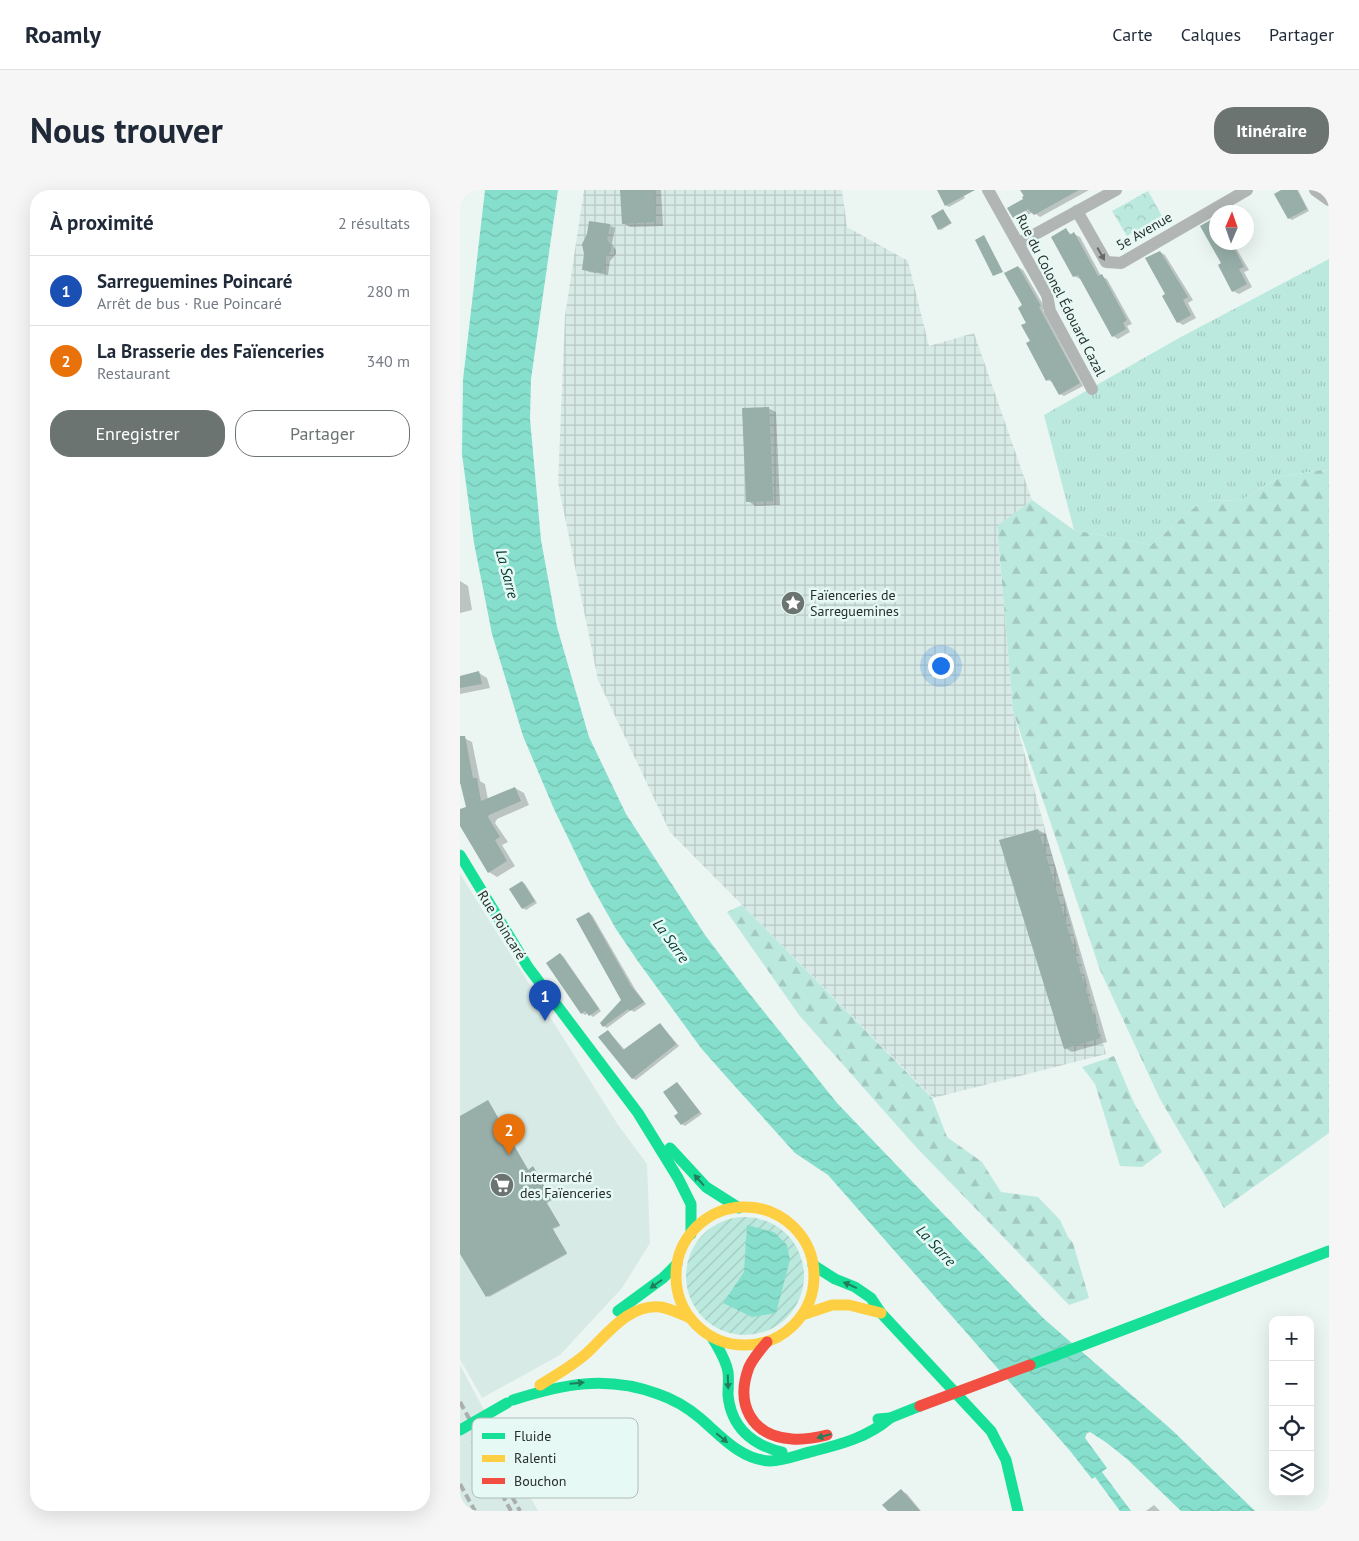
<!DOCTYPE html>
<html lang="fr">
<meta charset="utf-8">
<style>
:root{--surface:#fff;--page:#f6f6f7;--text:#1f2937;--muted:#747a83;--line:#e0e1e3;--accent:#6c7471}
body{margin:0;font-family:"PT Sans",sans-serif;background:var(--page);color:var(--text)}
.controls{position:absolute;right:15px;bottom:15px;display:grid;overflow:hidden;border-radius:10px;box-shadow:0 5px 20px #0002}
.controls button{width:45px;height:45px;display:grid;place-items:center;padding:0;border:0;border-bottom:1px solid var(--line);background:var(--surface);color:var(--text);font:25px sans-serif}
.compass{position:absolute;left:749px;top:15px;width:45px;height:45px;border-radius:50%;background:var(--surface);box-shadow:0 5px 20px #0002;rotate:2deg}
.you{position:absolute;left:480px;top:475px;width:18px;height:18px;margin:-12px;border:4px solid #fff;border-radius:50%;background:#1a73e8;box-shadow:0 0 0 8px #1a73e833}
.badge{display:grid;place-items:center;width:32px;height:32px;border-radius:50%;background:var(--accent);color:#fff;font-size:16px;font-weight:700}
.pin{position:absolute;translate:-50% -41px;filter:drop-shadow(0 1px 2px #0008)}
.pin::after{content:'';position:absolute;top:26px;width:18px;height:15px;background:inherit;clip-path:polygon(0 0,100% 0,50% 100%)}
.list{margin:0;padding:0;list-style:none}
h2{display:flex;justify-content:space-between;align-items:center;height:65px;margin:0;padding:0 20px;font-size:21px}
h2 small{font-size:16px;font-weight:400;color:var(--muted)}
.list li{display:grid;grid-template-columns:32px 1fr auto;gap:15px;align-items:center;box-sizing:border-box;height:70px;padding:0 20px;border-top:1px solid var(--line)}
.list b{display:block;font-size:19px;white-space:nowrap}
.list p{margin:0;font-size:16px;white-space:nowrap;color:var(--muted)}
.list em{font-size:16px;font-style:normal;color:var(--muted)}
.actions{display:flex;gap:10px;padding:15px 20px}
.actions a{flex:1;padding:11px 0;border:1px solid var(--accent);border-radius:20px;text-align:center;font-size:18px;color:var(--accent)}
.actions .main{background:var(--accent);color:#fff}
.icon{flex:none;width:28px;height:28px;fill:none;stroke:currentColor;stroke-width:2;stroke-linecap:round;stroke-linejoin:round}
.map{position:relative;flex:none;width:869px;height:1321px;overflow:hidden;border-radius:20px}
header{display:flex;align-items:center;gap:30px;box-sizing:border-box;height:70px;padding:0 25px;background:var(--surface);border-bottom:1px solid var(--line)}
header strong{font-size:24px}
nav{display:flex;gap:28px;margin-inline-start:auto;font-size:18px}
.intro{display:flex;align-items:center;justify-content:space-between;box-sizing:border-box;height:120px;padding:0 30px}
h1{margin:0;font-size:35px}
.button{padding:12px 22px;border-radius:20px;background:var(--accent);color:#fff;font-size:18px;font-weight:700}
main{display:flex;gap:30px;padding:0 30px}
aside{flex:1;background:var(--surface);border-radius:20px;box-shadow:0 5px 20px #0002}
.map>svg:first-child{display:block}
</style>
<header>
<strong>Roamly</strong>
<nav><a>Carte</a><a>Calques</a><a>Partager</a></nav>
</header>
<div class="intro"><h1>Nous trouver</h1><a class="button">Itinéraire</a></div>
<main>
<aside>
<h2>À proximité<small>2 résultats</small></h2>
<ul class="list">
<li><span class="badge" style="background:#1a4fb4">1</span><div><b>Sarreguemines Poincaré</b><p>Arrêt de bus · Rue Poincaré</p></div><em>280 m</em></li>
<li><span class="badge" style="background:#e8710a">2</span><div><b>La Brasserie des Faïenceries</b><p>Restaurant</p></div><em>340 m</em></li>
</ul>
<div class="actions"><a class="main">Enregistrer</a><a>Partager</a></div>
</aside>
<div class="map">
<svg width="869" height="1321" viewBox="0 0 869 1321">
<defs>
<pattern id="industrial-grid" width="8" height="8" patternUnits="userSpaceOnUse" patternTransform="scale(1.25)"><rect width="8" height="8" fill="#d8eae5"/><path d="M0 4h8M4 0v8" fill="none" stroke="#b9c9c5"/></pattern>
<pattern id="grass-tufts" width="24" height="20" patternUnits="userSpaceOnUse" patternTransform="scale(1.25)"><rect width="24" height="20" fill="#bce9de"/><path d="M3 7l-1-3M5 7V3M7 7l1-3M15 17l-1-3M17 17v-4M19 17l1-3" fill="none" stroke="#a2c8bf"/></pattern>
<pattern id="forest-firs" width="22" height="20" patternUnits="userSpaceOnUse" patternTransform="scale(1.25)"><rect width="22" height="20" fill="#bce9de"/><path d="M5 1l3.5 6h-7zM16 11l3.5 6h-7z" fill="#a2c8bf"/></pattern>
<pattern id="park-crowns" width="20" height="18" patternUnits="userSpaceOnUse" patternTransform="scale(1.25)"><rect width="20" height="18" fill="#bce9de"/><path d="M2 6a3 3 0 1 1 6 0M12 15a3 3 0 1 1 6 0" fill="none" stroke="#a2c8bf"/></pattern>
<pattern id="garden-furrows" width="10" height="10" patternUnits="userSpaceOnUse" patternTransform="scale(1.25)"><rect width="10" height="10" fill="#bce9de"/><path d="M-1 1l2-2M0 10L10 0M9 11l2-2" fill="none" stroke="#a2c8bf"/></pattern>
<pattern id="water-waves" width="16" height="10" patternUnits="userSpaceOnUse" patternTransform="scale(1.25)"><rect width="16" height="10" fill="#86dfcc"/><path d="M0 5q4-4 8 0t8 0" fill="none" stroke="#74c0af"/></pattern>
</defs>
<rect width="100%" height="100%" fill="#ebf5f2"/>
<g fill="#d8eae5">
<path d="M0,684L158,935L187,974L190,1053L162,1098L100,1165L22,1208L0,1169Z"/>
<path d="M0,1175L78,1321H0Z"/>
</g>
<path fill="url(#industrial-grid)" d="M124,0H382L387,37L448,71L469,156L514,143L572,310L537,337L553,521L646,864L473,908L210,642L138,490L98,293L105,126Z"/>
<path fill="url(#grass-tufts)" d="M869,69V281L861,280L820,287L780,311L743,310L691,355L614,340L584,225L719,148Z"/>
<g fill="url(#forest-firs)">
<path d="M861,280L869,281V943L764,1018L700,909L640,780L553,521L537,336L572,310L614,340L691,355L743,310L780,311L820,287Z"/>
<path d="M282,715L472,908L487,947L522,972L541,1002L578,1007L600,1030L608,1047L613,1053L629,1108L609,1115L456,957L339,825L267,722Z"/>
<path d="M654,866L674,913L702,962L682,977L660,976L635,894L622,877Z"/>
</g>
<path fill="url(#park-crowns)" d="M688,1L702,26L667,46L652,21Z"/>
<circle fill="url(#garden-furrows)" cx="285" cy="1086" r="59"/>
<g fill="url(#water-waves)">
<path d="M25,0H98L71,189L70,229L81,350L97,437L129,547L166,624L245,745L285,798L377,913L583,1128L712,1240L795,1321H721L667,1269L647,1253L630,1242L627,1243L625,1248L647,1278L642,1282L671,1321H660L635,1287L632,1289L611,1262L368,985L335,963L271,892L241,858L177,770L156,739L129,691L94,619L63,546L32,444L14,353L2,264L3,190Z"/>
<path d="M287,1035L314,1042L327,1055L330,1070L316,1123L292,1127L263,1113L284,1082Z"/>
</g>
<g fill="#0003">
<path d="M162,0H201L203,36L170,37L163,33Z"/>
<path d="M478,0H506L503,5L505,8L489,17L486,15Z"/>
<path d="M570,0H629L580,27L573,22L559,30L554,27L564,10L563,3Z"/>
<path d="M823,0H838L849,21L832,30L829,28Z"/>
<path d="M483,20L492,33L481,40L479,39Z"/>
<path d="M755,29L756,30V52H778L780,56L776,58L789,80L784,82L792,97L779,104L773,101L763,74L742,37Z"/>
<path d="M149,35L155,38L152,54L156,60V64L150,71L148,85L129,82L124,79L126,64Z"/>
<path d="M606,40L612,45L614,44L620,47L641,86L647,89L672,134L667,136L670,142L658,149L653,146L621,88L620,89L614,86Z"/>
<path d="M700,62L705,65L733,110L728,113L736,128L723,135L718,132Z"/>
<path d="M558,77L563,80L585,118L583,120L623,196L604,206L600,204L593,192L587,190L572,152L564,115Z"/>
<path d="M308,218L316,222L320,315L295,316L288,311Z"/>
<path d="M0,391L8,396L12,420L0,423Z"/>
<path d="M19,483L27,488L30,498L0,504V487Z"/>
<path d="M0,548H4L12,552L20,591L25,594L28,610L55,598L64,603L69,615L37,629L35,633L48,652L42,655L55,676L37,687L29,682L0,633V620L7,617L2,594H0Z"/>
<path d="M578,640L586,644L647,852L612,862L605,858Z"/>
<path d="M62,692L65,694L77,713L66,720L63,718Z"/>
<path d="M129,723L132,725L175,799L186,814L174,822L171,820L147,838L144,836L162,811Z"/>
<path d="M100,764L103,766L141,821L133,827L128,823L125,825L122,823Z"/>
<path d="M200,834L219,856L176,890L172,888L148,841L165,860Z"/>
<path d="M217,894L220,896L242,924L225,936L222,934Z"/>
<path d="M28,911L69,981L74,978L92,1010L87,1013L100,1036L93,1039L107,1064L29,1107L0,1062V927Z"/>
<path d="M442,1301L447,1304L461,1321H429Z"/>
<path d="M694,1315L700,1321H686Z"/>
</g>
<g fill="#97aea9">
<path d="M160,0H194L196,32L162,34Z"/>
<path d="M477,0H515L485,16Z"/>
<path d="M560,0H619L574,25L568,19L553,28L547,18L563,9L562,7L564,6Z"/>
<path d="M821,0H837L847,19L828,29L814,4Z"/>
<path d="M483,19L491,33L478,40L471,26Z"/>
<path d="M756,27V52H771L784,77L779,79L787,94L772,102L758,75L761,73L740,36Z"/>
<path d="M129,31L150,34L147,50L151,55V61L145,68L143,83L122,80L124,64L122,54L127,44Z"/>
<path d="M606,38L610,45L614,42L638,86L642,84L667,130L663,133L666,139L652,147L618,85L613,87L591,47Z"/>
<path d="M524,45L543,82L533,86L515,50Z"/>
<path d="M700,61L728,107L723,110L731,125L717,133L702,106L705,104L685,68Z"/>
<path d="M558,76L581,116L579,117L620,193L599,205L590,189L586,191L566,153L570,151L561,135L566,133L558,118L562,115L544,83Z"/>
<path d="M309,217L313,311L286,312L282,218Z"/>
<path d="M19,481L22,494L0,498V486Z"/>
<path d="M0,546H5L13,588H17L21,611L55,597L61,611L29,625L28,627L40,647L35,650L47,671L28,683L0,636V619L6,617L0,592Z"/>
<path d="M578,639L640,848L604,859L539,650Z"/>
<path d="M62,691L75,711L62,719L49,699Z"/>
<path d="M129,722L171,796L184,812L170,821L168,819L143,837L140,833L161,810L116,729Z"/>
<path d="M100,763L139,819L129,826L125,821L121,824L86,773Z"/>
<path d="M200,833L216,854L172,889L138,847L148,840L163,860Z"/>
<path d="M217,892L240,922L221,935L214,926L218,923L203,902Z"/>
<path d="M28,910L68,980L73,976L91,1009L86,1012L100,1035L92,1038L107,1063L26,1107L0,1064V926Z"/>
<path d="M441,1299L460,1321H428L422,1315Z"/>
</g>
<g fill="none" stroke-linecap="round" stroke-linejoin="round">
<g stroke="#b1b6b5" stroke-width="12">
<path d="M528,0L587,105L590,121L632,199"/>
<path d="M855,0L869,10"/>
<path d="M617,21L646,72L661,73L787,0"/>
<path d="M559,53L656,0"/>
</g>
<g stroke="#16e098" stroke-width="11">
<path d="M0,665L68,777L178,923L218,988L231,1014V1044"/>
<path d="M210,958L246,997L279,1018"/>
<path d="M353,1075L375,1089L395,1097L411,1108L421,1123L531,1241L546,1270L558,1321"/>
<path d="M158,1121L203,1088L217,1074"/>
<path d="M697,1127L869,1061"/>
<path d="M252,1147C258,1158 266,1169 268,1182C269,1190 268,1197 268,1205C271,1237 292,1255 322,1262"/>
<path d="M53,1210C103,1194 146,1185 198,1204C213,1209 228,1218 240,1228C261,1246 281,1270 310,1271C325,1271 340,1264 354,1261C382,1254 408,1247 430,1228"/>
<path d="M418,1229L430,1228L460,1216"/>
</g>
<g stroke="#ffcf43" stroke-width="11">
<circle cx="285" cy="1086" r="69"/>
<path d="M342,1125L372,1115H389L421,1123"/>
<path d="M80,1195C96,1185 114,1175 128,1162C148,1143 170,1113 201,1117C211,1119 221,1124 230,1128"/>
</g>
<path stroke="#f24e42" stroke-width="11" d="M307,1152C300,1160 293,1168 289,1177C275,1214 291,1246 332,1249C344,1250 355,1248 367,1245"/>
<g stroke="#aaafad" stroke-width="4" stroke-dasharray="8 4" stroke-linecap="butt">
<path d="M0,1212L60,1321"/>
<path d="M13,1251L51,1321"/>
<path d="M0,1294L15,1321"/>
</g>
<g stroke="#16e098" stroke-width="11">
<path d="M570,1175L697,1127"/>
<path d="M0,1240L47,1213"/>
</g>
<path stroke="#f24e42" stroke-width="11" d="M460,1216L570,1175"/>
</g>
<defs><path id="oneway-solid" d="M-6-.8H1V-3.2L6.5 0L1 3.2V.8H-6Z" transform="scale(1.25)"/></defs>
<use fill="#666b6a" href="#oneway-solid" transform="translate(641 64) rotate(61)"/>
<g fill="#207e5d">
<use href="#oneway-solid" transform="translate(239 990) rotate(-132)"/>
<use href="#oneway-solid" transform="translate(196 1094) rotate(145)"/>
<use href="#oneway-solid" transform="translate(390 1095) rotate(-156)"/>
<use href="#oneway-solid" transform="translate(268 1192) rotate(88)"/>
<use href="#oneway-solid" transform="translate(117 1193) rotate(-5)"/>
<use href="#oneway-solid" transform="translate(364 1246) rotate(164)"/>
<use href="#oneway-solid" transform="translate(262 1248) rotate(40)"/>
</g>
<defs>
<g id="sight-disc" transform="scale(1.25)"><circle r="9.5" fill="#6c7471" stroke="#e7f9f4"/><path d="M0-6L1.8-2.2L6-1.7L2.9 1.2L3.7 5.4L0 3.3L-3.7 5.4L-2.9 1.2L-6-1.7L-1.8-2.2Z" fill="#fff"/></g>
<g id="supermarket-disc" transform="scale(1.25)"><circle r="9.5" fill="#6c7471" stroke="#e7f9f4"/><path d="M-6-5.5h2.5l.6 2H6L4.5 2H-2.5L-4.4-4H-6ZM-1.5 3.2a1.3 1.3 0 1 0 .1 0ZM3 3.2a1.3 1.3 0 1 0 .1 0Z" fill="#fff"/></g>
</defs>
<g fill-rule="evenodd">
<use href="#sight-disc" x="333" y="413"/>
<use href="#supermarket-disc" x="42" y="995"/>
</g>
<g text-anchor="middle" stroke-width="5" stroke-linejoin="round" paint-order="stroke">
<g font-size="14" fill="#282e2c" stroke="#e7f9f4">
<text transform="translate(684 41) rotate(-30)" y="5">5e Avenue</text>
<text transform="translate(601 105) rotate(63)" y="5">Rue du Colonel Édouard Cazal</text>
<text transform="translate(42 735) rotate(58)" y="5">Rue Poincaré</text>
</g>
<g font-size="14" fill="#282e2c" stroke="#e7f9f4" text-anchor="start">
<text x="350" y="410">Faïenceries de<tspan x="350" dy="16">Sarreguemines</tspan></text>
<text x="60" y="992">Intermarché<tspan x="60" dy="16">des Faïenceries</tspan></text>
</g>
<g font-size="15" font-style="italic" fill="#00392f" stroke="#e7f9f4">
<text transform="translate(47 384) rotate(75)" y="5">La Sarre</text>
<text transform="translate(211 751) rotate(54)" y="5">La Sarre</text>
<text transform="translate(476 1056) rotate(47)" y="5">La Sarre</text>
</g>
</g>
<rect x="12" y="1228" width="166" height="80" rx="8" fill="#e7f9f4" stroke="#aebcb8" stroke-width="1"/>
<rect x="22" y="1243" width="23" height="6" fill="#16e098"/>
<rect x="22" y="1265" width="23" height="7" fill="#ffcf43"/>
<rect x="22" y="1288" width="23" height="6" fill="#f24e42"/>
<g font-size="14" fill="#282e2c">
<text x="54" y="1251">Fluide</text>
<text x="54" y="1273">Ralenti</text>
<text x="54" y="1296">Bouchon</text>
</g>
</svg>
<div class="controls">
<button>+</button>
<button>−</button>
<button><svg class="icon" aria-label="locate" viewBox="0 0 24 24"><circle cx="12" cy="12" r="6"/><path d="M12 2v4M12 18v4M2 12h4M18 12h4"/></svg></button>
<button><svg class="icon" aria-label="layers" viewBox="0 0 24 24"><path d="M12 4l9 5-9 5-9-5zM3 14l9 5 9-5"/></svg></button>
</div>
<svg class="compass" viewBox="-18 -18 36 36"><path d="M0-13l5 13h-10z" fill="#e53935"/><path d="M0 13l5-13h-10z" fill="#747a83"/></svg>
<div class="you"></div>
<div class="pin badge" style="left:85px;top:831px;background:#1a4fb4">1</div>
<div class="pin badge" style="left:49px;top:965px;background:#e8710a">2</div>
</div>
</main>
